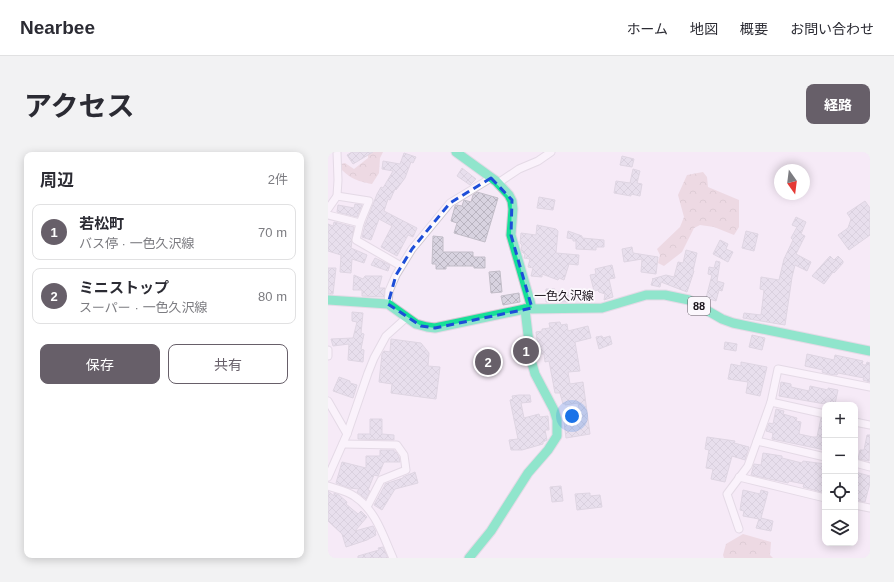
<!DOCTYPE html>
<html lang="ja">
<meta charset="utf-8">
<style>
:root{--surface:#fff;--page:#f2f2f3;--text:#2b2b33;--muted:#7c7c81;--line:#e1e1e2;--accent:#675f69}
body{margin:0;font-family:Arial,"Noto Sans JP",sans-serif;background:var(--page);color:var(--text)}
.controls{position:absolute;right:12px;bottom:12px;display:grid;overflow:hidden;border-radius:8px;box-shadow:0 2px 10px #0003}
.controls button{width:36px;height:36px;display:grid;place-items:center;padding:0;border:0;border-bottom:1px solid var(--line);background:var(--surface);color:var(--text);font:20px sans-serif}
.compass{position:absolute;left:446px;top:12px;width:36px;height:36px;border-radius:50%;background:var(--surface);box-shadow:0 2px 10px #0003;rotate:166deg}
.you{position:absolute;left:244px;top:264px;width:14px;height:14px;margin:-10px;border:3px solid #fff;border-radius:50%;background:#1a73e8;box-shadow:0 0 0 6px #1a73e833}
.badge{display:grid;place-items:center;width:26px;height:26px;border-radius:50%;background:var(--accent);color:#fff;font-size:13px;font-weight:700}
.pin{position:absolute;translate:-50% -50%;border:2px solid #fff;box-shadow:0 1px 4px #0006}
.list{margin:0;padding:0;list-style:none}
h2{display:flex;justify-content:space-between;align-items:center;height:52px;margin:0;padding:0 16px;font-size:17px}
h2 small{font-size:13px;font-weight:400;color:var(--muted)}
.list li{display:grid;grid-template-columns:26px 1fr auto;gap:12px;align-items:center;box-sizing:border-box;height:56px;margin:0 8px 8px;padding:0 8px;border:1px solid var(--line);border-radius:8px}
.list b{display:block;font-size:15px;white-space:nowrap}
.list p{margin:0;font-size:13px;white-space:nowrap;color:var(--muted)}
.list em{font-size:13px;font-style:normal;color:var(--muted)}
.actions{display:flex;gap:8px;padding:12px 16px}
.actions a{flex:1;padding:9px 0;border:1px solid var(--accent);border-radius:8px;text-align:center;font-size:14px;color:var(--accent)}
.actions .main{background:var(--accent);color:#fff}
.icon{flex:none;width:22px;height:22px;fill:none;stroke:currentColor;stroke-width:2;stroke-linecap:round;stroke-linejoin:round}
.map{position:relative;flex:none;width:542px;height:406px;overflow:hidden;border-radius:8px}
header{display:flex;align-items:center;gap:24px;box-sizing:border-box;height:56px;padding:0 20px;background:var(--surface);border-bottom:1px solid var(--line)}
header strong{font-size:19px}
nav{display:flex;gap:22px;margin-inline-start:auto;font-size:14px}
.intro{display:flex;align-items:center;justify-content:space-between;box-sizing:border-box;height:96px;padding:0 24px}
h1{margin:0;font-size:28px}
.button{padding:10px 18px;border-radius:8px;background:var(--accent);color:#fff;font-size:14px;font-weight:700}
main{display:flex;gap:24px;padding:0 24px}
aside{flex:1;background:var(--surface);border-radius:8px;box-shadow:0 2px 10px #0003}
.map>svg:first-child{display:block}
</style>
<header>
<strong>Nearbee</strong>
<nav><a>ホーム</a><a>地図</a><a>概要</a><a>お問い合わせ</a></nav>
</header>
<div class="intro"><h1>アクセス</h1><a class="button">経路</a></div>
<main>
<aside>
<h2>周辺<small>2件</small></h2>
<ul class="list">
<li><span class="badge">1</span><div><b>若松町</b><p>バス停 · 一色久沢線</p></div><em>70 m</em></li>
<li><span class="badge">2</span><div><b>ミニストップ</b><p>スーパー · 一色久沢線</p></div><em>80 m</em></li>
</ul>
<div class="actions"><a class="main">保存</a><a>共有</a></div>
</aside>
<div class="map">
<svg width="542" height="406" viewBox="0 0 542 406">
<defs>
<pattern id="forest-crowns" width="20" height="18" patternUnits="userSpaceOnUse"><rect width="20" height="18" fill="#e3c6c9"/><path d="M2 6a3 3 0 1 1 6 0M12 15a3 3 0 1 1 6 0" fill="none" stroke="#c2a9ac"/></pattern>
<pattern id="building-cross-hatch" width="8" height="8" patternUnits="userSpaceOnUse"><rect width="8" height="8" fill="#d8d3e0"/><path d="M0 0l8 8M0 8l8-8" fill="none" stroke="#b9b4c0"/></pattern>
</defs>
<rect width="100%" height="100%" fill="#f5eaf7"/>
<g fill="url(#forest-crowns)">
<path d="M40,0H55L52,6L51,21L44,32C28,29 21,26 9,13L17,11L26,17L40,6Z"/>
<path d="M375,20L379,25L380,35L411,48V75L406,83L386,75L372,73L366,76L354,100L336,114L330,111L332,103L329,97L352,75L356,65L350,43L359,23Z"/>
<path d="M415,382L443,390L442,403L445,406H396L395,403L398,392Z"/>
</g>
<g fill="url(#building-cross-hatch)" stroke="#c2bdc8">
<path d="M24,0H45L25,12L19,3Z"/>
<path d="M76,1L88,5L85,11L83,10L77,26L68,38L67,37L62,48L60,47L56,59L89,76L85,85L80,83L69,104L53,95L64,74L51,67L43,88L34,85L37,73L49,42L53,35L55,36L65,19L54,17L55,9L72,12Z"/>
<path d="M294,4L306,7L304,15L292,13Z"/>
<path d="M134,16L148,27L142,33L129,24Z"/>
<path d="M305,17L312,19L309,31L314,32L312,44L303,42V44L286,41L288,29L302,31Z"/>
<path d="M149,40L170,46L157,90L126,81L129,71L123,69L127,54L129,53L134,54L136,48L143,50L145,43Z"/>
<path d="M211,45L227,48L225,58L209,56Z"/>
<path d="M537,49L542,56V83L521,98L510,83L520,76L523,67L519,61Z"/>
<path d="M27,52L34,53L29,65L9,60L10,53L26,56Z"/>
<path d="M468,65L478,70L473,82L477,84L468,102L483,110L479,119L467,113L464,125L457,173L415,166L416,161L433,163L436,138L432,137L433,125L451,128L456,107L465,88L463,86L469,75L464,73Z"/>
<path d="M6,70L26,75L23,96L39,103L36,111L24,107L23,121L12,120L13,103L0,99V72L5,74Z"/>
<path d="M209,73L228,77L230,79L228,101L251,103L250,113L241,112L236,128L231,126L230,128L214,122V125L203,124L205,116L200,115L202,107L196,106L197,102L195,101L193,98L194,93L192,91L193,81L208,83Z"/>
<path d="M240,79L254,84V86L276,88V95H268V98L248,97V89H245V87L239,86Z"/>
<path d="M418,79L430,82L426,99L414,96Z"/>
<path d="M105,84L115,85V100H145V105H157V116H146V114H118V117H108V112H104Z"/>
<path d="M392,88L400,92L398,97L405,100L400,110L385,102Z"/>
<path d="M304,95L305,101L330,105L328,122L313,120L314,107L296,110L294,97Z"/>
<path d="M358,98L369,101L365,119H366L359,140L333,130L332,135L323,133L325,127H324L338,123L346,125L350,110L355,111Z"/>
<path d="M502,104L506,108L510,104L515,109V111L506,121L505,120L496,132L484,124Z"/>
<path d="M47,106L62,113L60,119L43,113Z"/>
<path d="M388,109L392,110L389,129L396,131L394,139L391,138L388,149L378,146L384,123L380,122L381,115L386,116Z"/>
<path d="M284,113L287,126L281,127L285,145L276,148L277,142L271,140L270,138L266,139L262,123L268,122L267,117Z"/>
<path d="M0,116H8L5,142H0Z"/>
<path d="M172,119L174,140L163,141L161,120Z"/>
<path d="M26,123L35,127L37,124H54L51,136H57L56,145L34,144V138H25Z"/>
<path d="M218,137H227L226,140H240V150H218Z"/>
<path d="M191,141L192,150L175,153L173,144Z"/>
<path d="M24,160L35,161L33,181L36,182L33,197L36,198L35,210L20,208L21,192L5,194L3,187L25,186L29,170L24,169Z"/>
<path d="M232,170L233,173L239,172L240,179L260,174L263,186L247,190L252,219L240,220L242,232L255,230L262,282L238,286L236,270L253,268L250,251L237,253V251L235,252L232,241H227L221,209L217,210L216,202H211L208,180L214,179V177L222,176L221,171Z"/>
<path d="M424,183L437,186L434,198L421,195Z"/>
<path d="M274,184L275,186L282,184L284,192L271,197L268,185Z"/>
<path d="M63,187L93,191L101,201L100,214L112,215L108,247L63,241L64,232L51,230L54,202L56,199L62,200Z"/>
<path d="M397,190L409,192L408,199L396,197Z"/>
<path d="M171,200L174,213L150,219L147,206Z"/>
<path d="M479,202L506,208L507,203L535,209L534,212L536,213H538L539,210L542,211V230L535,228L536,226L510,221L509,223L500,222L494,220L495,218L477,214Z"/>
<path d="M413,210L439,215L432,244L418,241L420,230L400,227L403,212L413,214Z"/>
<path d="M11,225L22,229V231L29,233L25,246L5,239Z"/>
<path d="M453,230L463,232V235L481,239L482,234L500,238V236L510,238L507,252L497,250V252L451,244Z"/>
<path d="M191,243H202L203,250L193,251L196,266L211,262L212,265L220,264L221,278H217L219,288L215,290V292L194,298H183L181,288L190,287L182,248L185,247L184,244Z"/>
<path d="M448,257L456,259L455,262L469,266L468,269L473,270L471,282L485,285H489L493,266L497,267V298L444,287L445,281L438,279L441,271L445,272Z"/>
<path d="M42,267H54V282L66,283V288L30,287V282H42Z"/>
<path d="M539,283H542L541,309L530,307L532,298H536Z"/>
<path d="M379,285L407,289L406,291L421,295L417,308L404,304L397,330L383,327L385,317L378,316L381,298L377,297Z"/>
<path d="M52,298H66V300H68L71,305L72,310H56L50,324L46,323L40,338L42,339L38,347L29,340L31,337L21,336L8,331L14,310L38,316V304H52Z"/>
<path d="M435,301L454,304V306L474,311L475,309L497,312V341L475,335L476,332L461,329L460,331L423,323L426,312L433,313Z"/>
<path d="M87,320L90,331L67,337L54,358L46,353L57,333V332L75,326V325Z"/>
<path d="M527,320L542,324V331L537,350L527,348V338L529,331L527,330Z"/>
<path d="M233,334L235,349L224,350L222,335Z"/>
<path d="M415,338L432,342L433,338L440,340L433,366L445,369L443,379L428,376L431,367L415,364L416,359L412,358Z"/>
<path d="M0,339L6,344V341L11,343L19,350L18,352L30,362L33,359L39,365L27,379L45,374L48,380H47L48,383L39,388L18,395L14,382L0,369Z"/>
<path d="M262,341V344L272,343L274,355L249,358L247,342Z"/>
<path d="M55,395L60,406H30V404L51,398L50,396Z"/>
</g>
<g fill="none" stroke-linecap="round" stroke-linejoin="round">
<g stroke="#cfc7d0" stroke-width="9">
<g id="street">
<path d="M170,31L191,17L210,9L223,0"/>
<path d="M9,44L41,49L32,71"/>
<path d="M0,57L9,44L10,28L9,0"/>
<path d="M0,63L32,71L28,88L73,114"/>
<path d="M60,152L61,139L68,123L84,97L122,51L163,26"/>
<path d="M0,198V204"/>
<path d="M0,249L19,282"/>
<path d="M443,250L497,262"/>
<path d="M527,270L542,273"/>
<path d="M429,289L497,305"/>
<path d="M15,292L69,293L76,303L78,318L53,328L39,355"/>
<path d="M527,311L542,315"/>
<path d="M0,325L19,282L40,221L46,206L58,184L78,166"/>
<path d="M411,325L497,346"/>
<path d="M0,334C8,337 19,339 26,344C48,358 55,384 65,406"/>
<path d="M527,353L542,356"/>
<path d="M411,377L399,342L420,314L443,250L450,217L542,235"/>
</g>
</g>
<g stroke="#cfc7d0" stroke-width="11">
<g id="fast">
<path d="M128,0L168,29L181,43L184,49L185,57L183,83L204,156"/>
<path d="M0,148L60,152L88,172L99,175L107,176L197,157L274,156L318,143H337L361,148L394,167L405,171L542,199"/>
<path d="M141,406L163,379L200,321L220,298L229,284V268L226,258L207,222L203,208L197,157"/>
</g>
</g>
<use href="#street" stroke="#fefcfe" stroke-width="7"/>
<use href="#fast" stroke="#16e098" stroke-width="9"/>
</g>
<path d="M0 0H542V406H0ZM163,26L184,48L183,83L204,156L107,176L93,174L60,152L68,123L84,97L122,51Z" fill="#f5eaf7" fill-opacity=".55" fill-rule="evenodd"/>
<path fill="none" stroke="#1d4ed8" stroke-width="3" stroke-dasharray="8 5" stroke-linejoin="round" d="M163,26L184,48L183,83L204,156L107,176L93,174L60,152L68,123L84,97L122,51Z"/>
<g text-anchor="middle" stroke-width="3.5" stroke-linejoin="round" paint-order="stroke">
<rect fill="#fcf8fd" stroke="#5e5860" stroke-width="1" x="360" y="145" width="22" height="18" rx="3"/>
<g font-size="11" font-weight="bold" fill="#1b141c">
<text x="371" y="158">88</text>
</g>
<g font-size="12" fill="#1b141c" stroke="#fcf8fd">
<text x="236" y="148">一色久沢線</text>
</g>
</g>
</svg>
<div class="controls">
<button>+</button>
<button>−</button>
<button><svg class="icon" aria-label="locate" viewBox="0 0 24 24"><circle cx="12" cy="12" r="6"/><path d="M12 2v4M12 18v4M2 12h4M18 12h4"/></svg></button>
<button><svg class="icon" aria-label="layers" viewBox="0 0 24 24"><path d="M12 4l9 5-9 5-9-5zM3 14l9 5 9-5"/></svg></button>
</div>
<svg class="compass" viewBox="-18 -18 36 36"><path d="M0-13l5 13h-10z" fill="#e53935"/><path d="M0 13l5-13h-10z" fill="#7c7c81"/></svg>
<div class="you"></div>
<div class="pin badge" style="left:198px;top:199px">1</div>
<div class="pin badge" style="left:160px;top:210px">2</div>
</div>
</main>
